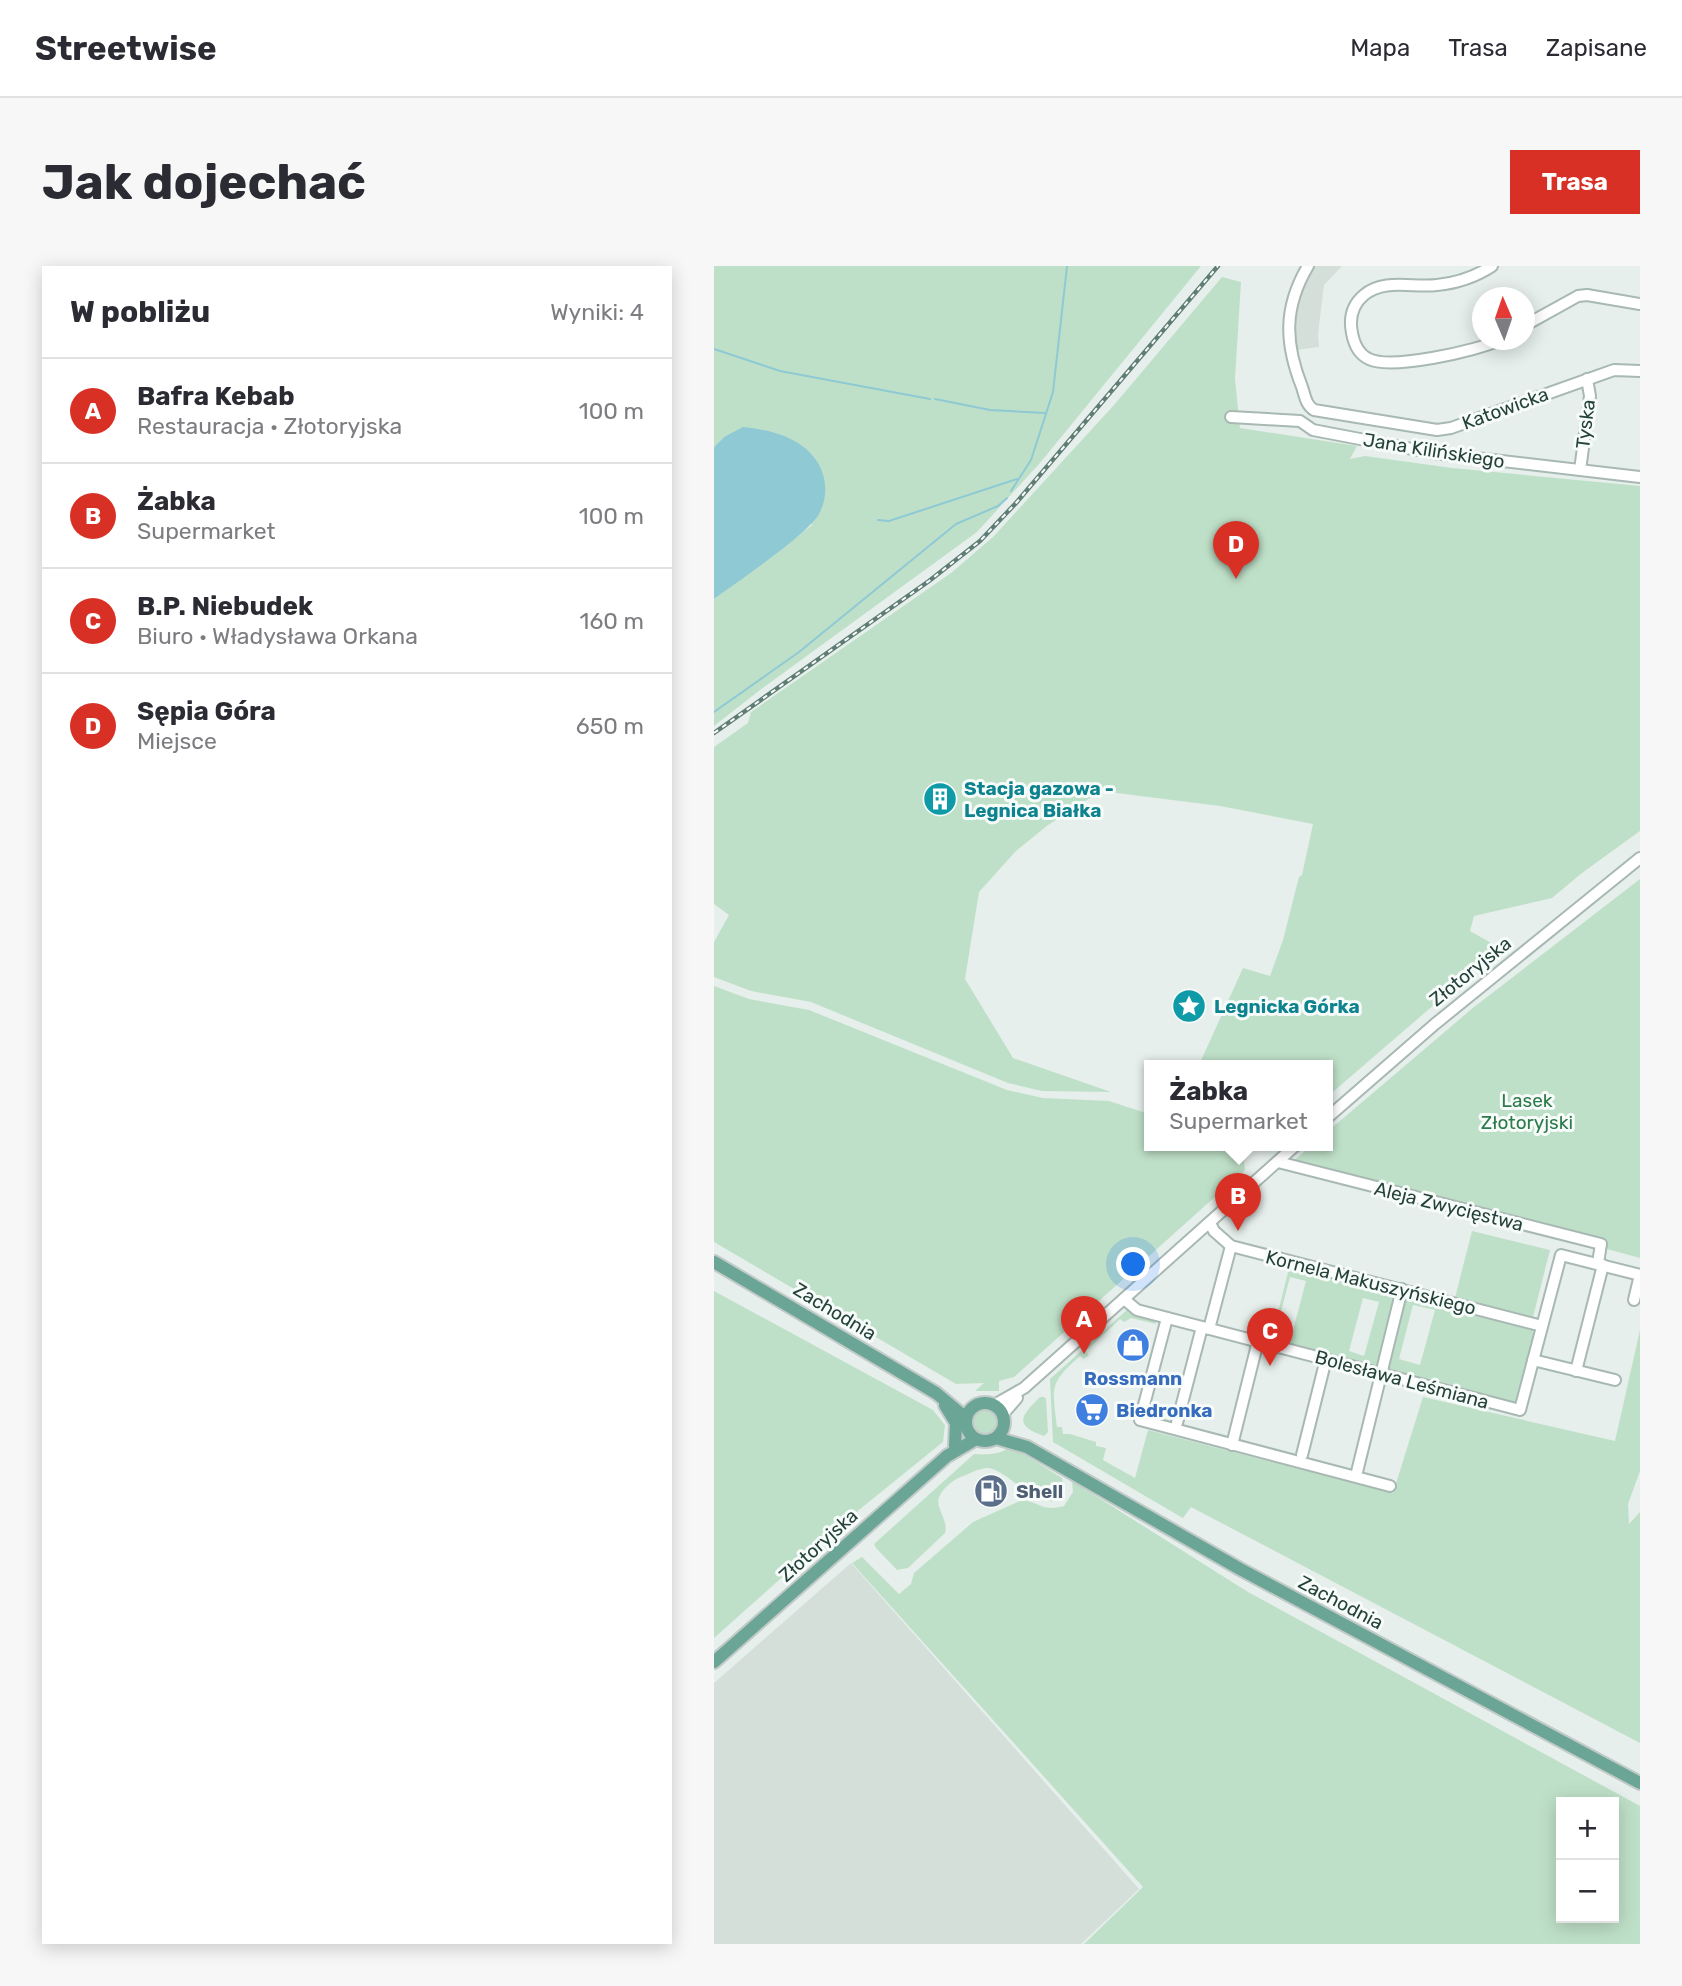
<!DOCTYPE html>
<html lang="pl">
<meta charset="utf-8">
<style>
:root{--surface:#fff;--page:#f7f7f7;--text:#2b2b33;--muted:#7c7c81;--line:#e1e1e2;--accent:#d93025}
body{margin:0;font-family:Rubik,sans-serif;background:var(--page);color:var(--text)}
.controls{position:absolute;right:21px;bottom:21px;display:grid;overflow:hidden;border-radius:0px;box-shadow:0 4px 18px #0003}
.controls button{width:63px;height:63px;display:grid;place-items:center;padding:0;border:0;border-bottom:2px solid var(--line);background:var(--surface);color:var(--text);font:35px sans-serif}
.compass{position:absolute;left:758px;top:21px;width:63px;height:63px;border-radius:50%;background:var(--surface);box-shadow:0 4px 18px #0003;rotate:358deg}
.you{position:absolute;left:420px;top:999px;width:24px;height:24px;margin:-18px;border:5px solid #fff;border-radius:50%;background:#1a73e8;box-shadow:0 0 0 10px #1a73e833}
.badge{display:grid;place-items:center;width:46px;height:46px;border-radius:50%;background:var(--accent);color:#fff;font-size:23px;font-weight:700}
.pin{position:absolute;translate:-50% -58px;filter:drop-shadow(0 2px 4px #0008)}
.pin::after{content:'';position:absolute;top:37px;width:24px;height:21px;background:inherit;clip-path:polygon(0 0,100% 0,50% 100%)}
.popup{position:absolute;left:430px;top:794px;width:189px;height:91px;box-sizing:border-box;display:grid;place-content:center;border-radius:0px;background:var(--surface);filter:drop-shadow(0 2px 5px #0005);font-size:23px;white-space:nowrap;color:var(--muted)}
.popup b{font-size:26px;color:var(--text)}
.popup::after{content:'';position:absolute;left:50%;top:100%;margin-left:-14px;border:14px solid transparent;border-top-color:var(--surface)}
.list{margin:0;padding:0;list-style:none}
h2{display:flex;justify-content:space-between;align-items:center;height:91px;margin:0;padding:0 28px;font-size:30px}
h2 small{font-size:23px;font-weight:400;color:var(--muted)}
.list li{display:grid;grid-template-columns:46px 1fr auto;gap:21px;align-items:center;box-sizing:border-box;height:105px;padding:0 28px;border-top:2px solid var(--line)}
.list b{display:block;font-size:26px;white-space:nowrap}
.list p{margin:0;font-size:23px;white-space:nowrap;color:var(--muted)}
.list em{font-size:23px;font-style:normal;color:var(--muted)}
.map{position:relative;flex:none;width:926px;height:1678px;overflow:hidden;border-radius:0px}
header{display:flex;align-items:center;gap:42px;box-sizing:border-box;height:98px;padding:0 35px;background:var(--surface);border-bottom:2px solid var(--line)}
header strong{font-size:33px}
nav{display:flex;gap:38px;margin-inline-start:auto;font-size:24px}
.intro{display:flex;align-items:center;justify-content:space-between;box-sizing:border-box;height:168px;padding:0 42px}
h1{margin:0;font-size:49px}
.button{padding:18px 32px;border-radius:0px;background:var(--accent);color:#fff;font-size:24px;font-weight:700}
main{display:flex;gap:42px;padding:0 42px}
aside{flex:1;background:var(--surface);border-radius:0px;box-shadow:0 4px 18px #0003}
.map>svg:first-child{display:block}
</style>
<header>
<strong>Streetwise</strong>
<nav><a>Mapa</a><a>Trasa</a><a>Zapisane</a></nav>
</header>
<div class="intro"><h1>Jak dojechać</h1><a class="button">Trasa</a></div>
<main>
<aside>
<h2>W pobliżu<small>Wyniki: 4</small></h2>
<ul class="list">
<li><span class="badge">A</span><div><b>Bafra Kebab</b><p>Restauracja · Złotoryjska</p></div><em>100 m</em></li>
<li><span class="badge">B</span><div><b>Żabka</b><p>Supermarket</p></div><em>100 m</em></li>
<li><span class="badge">C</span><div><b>B.P. Niebudek</b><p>Biuro · Władysława Orkana</p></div><em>160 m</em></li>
<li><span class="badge">D</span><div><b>Sępia Góra</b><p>Miejsce</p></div><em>650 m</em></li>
</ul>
</aside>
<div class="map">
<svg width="926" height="1678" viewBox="0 0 926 1678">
<rect width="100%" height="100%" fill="#e6efeb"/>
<g fill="#d4dfda">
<path d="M601,0H628L610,19L604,68L605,81L582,84L580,55L583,36Z"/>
<path d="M137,1297L425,1623L367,1678H0V1417Z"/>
</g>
<g fill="#bfe0c8" fill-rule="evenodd">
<path d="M0,0H487L326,197L263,266L46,424L0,460V333L98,259L10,171L0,181Z"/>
<path d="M508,11L527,16L521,113L526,162L643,180L636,193L651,190L738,202L926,220V565L868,607L838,632L760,650L756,665L786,682L613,831V799H485L529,702L556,710L569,674L585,611L588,609L599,558L506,540L387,525L334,559L302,585L265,626L251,713L299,792L397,826L328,825L294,817L97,736L37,725L0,711V676L15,649L0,638V481L34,457L37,446L237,307L279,271L400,139Z"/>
<path d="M926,613V992L751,944L575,899L598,879H613V866L760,741Z"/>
<path d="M0,720L35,733L95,744L293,824L329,832L395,835L435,848V879H528L531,904L300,1111L285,1115V1125H261L270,1117L242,1118L0,976Z"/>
<path d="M758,965L836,984L819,1051L741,1032Z"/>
<path d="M576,998L672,1023L684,1033L667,1099L659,1101L548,1072L547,1066L553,1065L556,1053L559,1054L554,1070L558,1071ZM576,1011L592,1015L577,1072L561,1068ZM649,1032L665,1036L650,1090L635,1085Z"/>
<path d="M0,1025L219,1144L231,1159L229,1176L130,1256L0,1372Z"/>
<path d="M696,1031L818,1063L820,1068L803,1135L799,1137L673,1104L690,1036ZM699,1039L721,1044L706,1099L685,1093Z"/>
<path d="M414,1043L422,1049L439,1052L442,1058L417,1052L410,1056L406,1053L372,1085L375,1089L370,1093L366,1090C335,1118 338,1120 343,1161H348L349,1168H356L382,1176V1180L392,1182L389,1194L421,1212L434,1164L679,1227L709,1131L901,1175L926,1064V1205L914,1238L915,1258L926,1246V1477L477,1241L469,1252L467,1251L339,1176L336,1113Z"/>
<path d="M326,1131H330L332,1133L334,1166L330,1170C299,1159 307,1150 326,1131Z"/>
<circle cx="271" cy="1156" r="13"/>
<path d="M297,1180L348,1212L350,1222L347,1232C322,1247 299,1207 275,1202C267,1201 257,1207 249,1210C240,1213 229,1222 225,1231C221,1242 235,1255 231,1267L194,1302L183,1304L162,1282L160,1278L260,1188C273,1189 286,1189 297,1180Z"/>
<path d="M358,1215L534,1326L926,1540V1678H370L429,1621L138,1297L148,1291L185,1328L197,1318L200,1307L259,1256L308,1234C327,1236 326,1246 350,1240L359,1226ZM847,1536H900V1652H847Z"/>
</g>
<path fill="#8ec9d4" d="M29,161C57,164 88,171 104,197C113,212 114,232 105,248C92,270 24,315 0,333V181L10,171Z"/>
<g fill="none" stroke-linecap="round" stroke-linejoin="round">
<g stroke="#8ec9d4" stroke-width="2">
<path d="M0,83L66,105L216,133"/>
<path d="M221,133L276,144L331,147"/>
<path d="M297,225L317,194L339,126L353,0"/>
<path d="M164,254L175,255L303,213"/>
<path d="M0,446L85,386L242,258L284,240L293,232"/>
</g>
<g stroke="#a8b8b2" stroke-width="14">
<g id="minor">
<path d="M594,0C569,42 571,78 588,121C591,130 592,139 600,144L723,164L737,162L900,104L926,105"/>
<path d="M778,0C761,11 743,17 723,19C699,22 670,12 650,29C638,39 635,52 638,67C640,78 644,88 655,93C677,104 762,85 786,74"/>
<path d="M810,60L864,30L873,29L926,38"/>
<path d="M517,151L586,155L599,164L719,187L926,211"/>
<path d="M866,204L876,130L873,113"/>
<path d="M613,852L721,758L926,592"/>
<path d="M564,896L887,978L884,997"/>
<path d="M496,957L500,965L517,980L828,1060"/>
<path d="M410,1033L423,1044L806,1144L847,989L926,1009L920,1034"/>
<path d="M453,1052L426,1154L676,1220"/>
<path d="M495,1063L517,980"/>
<path d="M819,1094L901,1114"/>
<path d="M862,1105L889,999"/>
<path d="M280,1139L310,1122L582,879"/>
<path d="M289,1148L303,1132"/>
<path d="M463,1157L488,1061"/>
<path d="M518,1179L544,1075"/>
<path d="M588,1189L612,1093"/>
<path d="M642,1210L688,1023"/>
</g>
</g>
<g stroke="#c2cac8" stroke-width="16">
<g id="major">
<path d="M0,996L222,1127L252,1152"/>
<circle cx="271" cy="1156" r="19"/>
<path d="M231,1139L242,1157L241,1180"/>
<path d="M282,1172L313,1181L526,1303L926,1517"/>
<path d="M0,1396L233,1190L262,1173"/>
</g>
</g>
<use href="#minor" stroke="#fff" stroke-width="10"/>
<use href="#major" stroke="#6aa596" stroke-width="12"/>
<g stroke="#5f7d75" stroke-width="4.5">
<path id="rail" d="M0,467L215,315L266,275L302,237L504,0"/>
</g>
<use href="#rail" stroke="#f7fbf9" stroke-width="2" stroke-dasharray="5" stroke-linecap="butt"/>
</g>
<defs>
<g id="building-disc" transform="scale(1.75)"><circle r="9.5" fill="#0f9aa8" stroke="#f7fbf9"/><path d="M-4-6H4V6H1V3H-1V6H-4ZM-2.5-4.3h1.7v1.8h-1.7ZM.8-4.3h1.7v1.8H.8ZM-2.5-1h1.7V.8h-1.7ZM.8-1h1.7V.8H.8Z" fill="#fff"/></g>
<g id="sight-disc" transform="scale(1.75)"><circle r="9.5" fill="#0f9aa8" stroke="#f7fbf9"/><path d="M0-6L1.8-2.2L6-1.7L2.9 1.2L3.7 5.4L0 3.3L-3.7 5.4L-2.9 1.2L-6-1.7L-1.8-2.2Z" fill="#fff"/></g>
<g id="shop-disc" transform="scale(1.75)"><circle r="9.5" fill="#3f7fe0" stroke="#f7fbf9"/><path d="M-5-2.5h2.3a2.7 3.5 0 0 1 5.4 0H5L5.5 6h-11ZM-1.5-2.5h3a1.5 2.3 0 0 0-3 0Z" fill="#fff"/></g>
<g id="supermarket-disc" transform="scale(1.75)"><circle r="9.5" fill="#3f7fe0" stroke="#f7fbf9"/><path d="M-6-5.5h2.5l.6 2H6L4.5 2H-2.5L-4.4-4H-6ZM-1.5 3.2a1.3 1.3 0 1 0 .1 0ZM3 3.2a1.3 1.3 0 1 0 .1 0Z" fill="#fff"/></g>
<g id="fuel-disc" transform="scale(1.75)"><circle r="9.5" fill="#5c6f8a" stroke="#f7fbf9"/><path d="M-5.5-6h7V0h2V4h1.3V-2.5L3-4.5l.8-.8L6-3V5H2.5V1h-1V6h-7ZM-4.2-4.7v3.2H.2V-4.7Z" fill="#fff"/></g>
</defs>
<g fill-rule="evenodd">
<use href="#building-disc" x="226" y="533"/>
<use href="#sight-disc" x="475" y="740"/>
<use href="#shop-disc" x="419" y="1079"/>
<use href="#supermarket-disc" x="378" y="1144"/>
<use href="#fuel-disc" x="277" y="1225"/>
</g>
<g text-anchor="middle" stroke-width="6" stroke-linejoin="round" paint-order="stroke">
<g font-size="19" fill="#24423a" stroke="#f7fbf9">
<text transform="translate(791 142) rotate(-20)" y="7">Katowicka</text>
<text transform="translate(871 158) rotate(-83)" y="7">Tyska</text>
<text transform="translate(720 184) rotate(9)" y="7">Jana Kilińskiego</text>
<text transform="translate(756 705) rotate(-39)" y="7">Złotoryjska</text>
<text transform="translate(735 940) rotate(14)" y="7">Aleja Zwycięstwa</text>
<text transform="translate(657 1016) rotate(14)" y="7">Kornela Makuszyńskiego</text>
<text transform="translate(121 1045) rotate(31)" y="7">Zachodnia</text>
<text transform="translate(688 1113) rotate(15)" y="7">Bolesława Leśmiana</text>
<text transform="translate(104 1279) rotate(-42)" y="7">Złotoryjska</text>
<text transform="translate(627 1336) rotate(28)" y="7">Zachodnia</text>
</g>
<g font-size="19" font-weight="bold" fill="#0d838f" stroke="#f7fbf9" text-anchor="start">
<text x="250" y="529">Stacja gazowa -<tspan x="250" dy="22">Legnica Białka</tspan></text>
<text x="500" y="747">Legnicka Górka</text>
</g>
<g font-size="19" fill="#2d7a4b" stroke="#f7fbf9">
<text x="813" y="841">Lasek<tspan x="813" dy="22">Złotoryjski</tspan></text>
</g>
<g font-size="19" font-weight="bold" fill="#366cbe" stroke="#f7fbf9">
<text x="419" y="1119">Rossmann</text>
<text x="402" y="1151" text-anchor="start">Biedronka</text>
</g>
<g font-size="19" font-weight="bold" fill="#4e5e75" stroke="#f7fbf9" text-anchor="start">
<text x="302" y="1232">Shell</text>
</g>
</g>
</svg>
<div class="controls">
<button>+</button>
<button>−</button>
</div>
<svg class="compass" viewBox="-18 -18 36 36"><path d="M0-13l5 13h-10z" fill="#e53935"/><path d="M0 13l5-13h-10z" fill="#7c7c81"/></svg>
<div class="you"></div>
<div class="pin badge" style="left:370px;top:1088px">A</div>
<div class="pin badge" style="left:524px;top:965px">B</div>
<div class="popup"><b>Żabka</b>Supermarket</div>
<div class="pin badge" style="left:556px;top:1100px">C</div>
<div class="pin badge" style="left:522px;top:313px">D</div>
</div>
</main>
